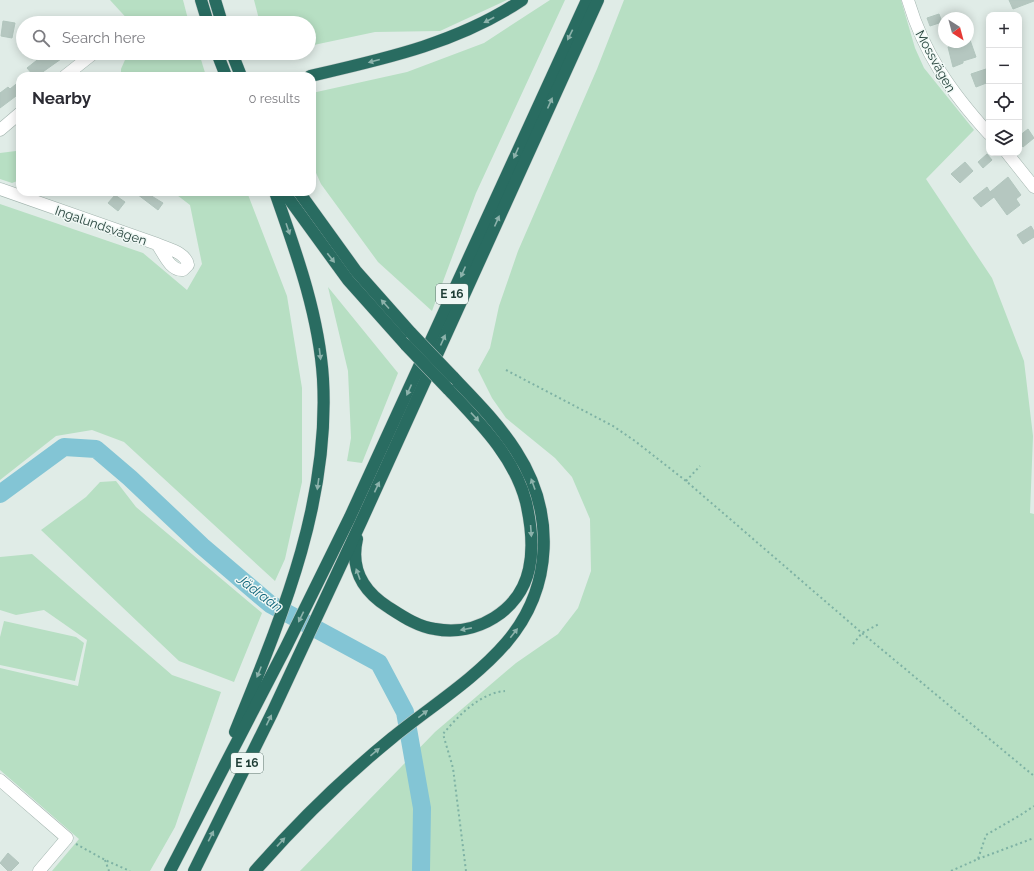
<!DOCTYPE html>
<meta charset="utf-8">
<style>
:root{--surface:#fff;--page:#f2f2f3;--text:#2b2b33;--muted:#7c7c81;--line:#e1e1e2}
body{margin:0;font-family:Raleway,sans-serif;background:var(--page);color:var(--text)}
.controls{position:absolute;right:12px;top:12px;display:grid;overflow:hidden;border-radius:8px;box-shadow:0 2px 10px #0003}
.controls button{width:36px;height:36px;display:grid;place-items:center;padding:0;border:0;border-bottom:1px solid var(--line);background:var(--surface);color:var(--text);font:20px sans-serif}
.compass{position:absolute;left:938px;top:12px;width:36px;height:36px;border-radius:50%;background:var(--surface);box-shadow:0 2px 10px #0003;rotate:144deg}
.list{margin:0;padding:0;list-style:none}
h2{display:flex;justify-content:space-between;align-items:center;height:52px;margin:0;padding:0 16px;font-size:17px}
h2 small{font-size:13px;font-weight:400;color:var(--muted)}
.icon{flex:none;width:22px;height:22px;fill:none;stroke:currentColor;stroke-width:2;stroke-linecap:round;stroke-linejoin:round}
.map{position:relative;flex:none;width:1034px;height:871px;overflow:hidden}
.search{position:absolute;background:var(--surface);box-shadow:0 2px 10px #0003;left:16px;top:16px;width:300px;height:44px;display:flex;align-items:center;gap:10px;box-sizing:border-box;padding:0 14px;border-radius:22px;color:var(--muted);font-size:15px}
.panel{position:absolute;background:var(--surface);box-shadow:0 2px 10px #0003;left:16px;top:72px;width:300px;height:124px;border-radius:12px}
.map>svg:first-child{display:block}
</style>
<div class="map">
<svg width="1034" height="871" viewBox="0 0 1034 871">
<rect width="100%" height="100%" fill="#e0ece7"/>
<g fill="#b7dfc3">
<path d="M110,0H183L189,23H131Z"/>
<path d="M254,0H507L440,31L375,32L309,46V23H260Z"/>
<path d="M550,0H565L476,193L432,311L378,262L321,184L312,164V93L407,72L484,43Z"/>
<path d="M624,0H901L915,48L924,68L974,130L926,179L992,278L1024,361L1033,436L1030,513L1034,514V871H300L435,732L516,663L558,634L578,608L591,571L590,519L572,477L555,458L506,418L492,398L478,370L490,348L499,306L518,251L597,69Z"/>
<path d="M128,53H199L206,76H121V69Z"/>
<path d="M16,151L20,156V180L12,183L0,179V153Z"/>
<path d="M173,192H247L287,296L302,388V482L285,559L275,581L124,442L92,430L56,436L0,480V204L143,253L187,290L202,264L190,205Z"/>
<path d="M328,287L398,373L362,463L347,461L351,438L348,371Z"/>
<path d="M116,481L136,507L262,613L234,682L179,661L41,530L86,497L100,482Z"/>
<path d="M32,554L172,675L221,692L175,827L150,871H52L79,839L0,770V668L78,686L87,640L44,610L16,615L0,610V557Z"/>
<path d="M4,621L76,637L84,643L75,681L0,665V637Z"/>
</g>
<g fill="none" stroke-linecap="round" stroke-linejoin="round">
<path stroke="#83c5d5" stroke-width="18" d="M0,494L64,447L96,449L130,478L202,546L270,604L379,663L405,712L422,808L421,871"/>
</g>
<g fill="#b5c7c0" stroke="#b2c6be">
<path d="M1009,0H1034V1L1013,9Z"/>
<path d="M939,14L942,22L930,26L927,18Z"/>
<path d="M3,21L15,23L12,38L1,36Z"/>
<path d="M968,40H970L976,57L963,61V63L953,67L948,47L968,42Z"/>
<path d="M46,53H56L61,59L37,76H34L27,68Z"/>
<path d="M989,68V82L976,87L971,74Z"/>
<path d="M20,81V93L0,108V93L8,87L10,89Z"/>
<path d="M1028,129L1034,138L1023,147L1019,142V136Z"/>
<path d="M987,154L992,160L983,168L978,162Z"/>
<path d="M965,162L973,171L960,183L951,174Z"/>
<path d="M1008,177L1021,195L1016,199L1020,205L1007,215L994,197L981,207L973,198L987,187L990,192Z"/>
<path d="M139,192H145L163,203L158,210L137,194Z"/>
<path d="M115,195L125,202L118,211L108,203Z"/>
<path d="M1031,226L1034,231V237L1023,244L1017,235Z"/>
<path d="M8,853L19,863L11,871H8L0,863Z"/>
</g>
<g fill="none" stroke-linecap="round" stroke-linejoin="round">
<g stroke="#a2b4ae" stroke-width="13">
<g id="minor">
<path d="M908,0C924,54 951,92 989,134"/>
<path d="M65,76L94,53"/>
<path d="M0,130L20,113"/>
<path d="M1007,153L1034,187"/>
<path d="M0,189L157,244C168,249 186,252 188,265L183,270C170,271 164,254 157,244"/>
<path d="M0,780L67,838L39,871"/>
</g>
</g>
<g stroke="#c0c9c7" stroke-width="13">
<g id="highway">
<path d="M201,0L208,23"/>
<path d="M215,0L222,23"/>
<path d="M217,53L226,76"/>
<path d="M232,53L241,76"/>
<path d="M310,76C384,59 458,43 522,0"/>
<path d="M284,192L348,280L406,345"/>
<path d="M299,192L356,271L411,333"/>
<path d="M357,539C350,569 363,591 388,607C402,616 418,627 435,629C476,637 520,611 529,569C534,547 531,524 526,502C514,456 479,422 448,389"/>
<path d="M235,732C281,618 330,504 323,379C319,315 296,252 275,192"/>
<path d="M170,871L286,647L350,517L587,0"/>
<path d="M194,871L272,713L361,522L598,0"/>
<path d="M255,871C297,823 343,778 392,738C430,707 474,680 506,643C554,587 555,511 516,451C498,423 475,400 453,377"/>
</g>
</g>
<g stroke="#7eb2a4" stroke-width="2" stroke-dasharray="2 3" stroke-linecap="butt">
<path d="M506,370L613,426L635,441L686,481L862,633L1034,776"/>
<path d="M686,481L700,466"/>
<path d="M853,644L862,633L879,624"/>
<path d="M76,844L105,860L130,871"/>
<path d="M978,859L1034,838"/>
<path d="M105,860L109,871"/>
<path d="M466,871L453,768L443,734C458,716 480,693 505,691"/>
<path d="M951,871L978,859L986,835L1019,816L1034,806"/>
</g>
<use href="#minor" stroke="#fff" stroke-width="12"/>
<use href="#highway" stroke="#296c61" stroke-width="12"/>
<g stroke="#c0c9c7" stroke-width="13" stroke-linecap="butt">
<g id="highway-bridge">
<path d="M411,333L453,377"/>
<path d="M406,345L448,389"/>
</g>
</g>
<use href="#highway-bridge" stroke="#296c61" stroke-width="12"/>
</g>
<defs><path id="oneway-solid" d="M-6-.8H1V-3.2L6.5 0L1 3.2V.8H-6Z"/></defs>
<g fill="#8cb2ab">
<use href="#oneway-solid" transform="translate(489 20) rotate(152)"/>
<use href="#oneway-solid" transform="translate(570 35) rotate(116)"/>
<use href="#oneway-solid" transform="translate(374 61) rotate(165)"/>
<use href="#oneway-solid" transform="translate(550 103) rotate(-66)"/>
<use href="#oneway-solid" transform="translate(516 153) rotate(114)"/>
<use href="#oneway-solid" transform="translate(497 221) rotate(-66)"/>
<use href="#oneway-solid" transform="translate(288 229) rotate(71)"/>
<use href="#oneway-solid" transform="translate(331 258) rotate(52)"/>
<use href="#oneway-solid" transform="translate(463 272) rotate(114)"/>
<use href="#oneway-solid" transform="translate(385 304) rotate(-132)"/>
<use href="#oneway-solid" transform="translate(443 340) rotate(-66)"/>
<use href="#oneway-solid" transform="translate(320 354) rotate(83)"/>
<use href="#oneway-solid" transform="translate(409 390) rotate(114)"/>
<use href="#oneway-solid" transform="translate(475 417) rotate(47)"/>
<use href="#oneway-solid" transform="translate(318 484) rotate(98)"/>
<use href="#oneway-solid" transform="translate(533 484) rotate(-110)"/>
<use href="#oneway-solid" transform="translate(377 487) rotate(-65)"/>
<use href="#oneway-solid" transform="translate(531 531) rotate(86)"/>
<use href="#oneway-solid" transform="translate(358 574) rotate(-110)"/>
<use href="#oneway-solid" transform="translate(301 617) rotate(116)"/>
<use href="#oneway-solid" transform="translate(466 629) rotate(169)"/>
<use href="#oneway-solid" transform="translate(514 633) rotate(-52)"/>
<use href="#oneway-solid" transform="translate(259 672) rotate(112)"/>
<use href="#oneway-solid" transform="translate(423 714) rotate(-38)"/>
<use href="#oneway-solid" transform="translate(269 720) rotate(-64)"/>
<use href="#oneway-solid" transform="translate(375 752) rotate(-40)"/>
<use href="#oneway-solid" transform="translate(211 836) rotate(-63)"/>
<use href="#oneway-solid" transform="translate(281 842) rotate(-47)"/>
</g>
<g text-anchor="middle" stroke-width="3" stroke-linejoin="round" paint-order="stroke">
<g fill="#f0f8f5" stroke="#5e756f" stroke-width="1">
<rect x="436" y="284" width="32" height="20" rx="3"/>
<rect x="231" y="753" width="32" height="20" rx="3"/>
</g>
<g font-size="12" font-weight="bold" fill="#1f3d36">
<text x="452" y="298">E 16</text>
<text x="247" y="767">E 16</text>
</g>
<g font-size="13" fill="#1f3d36" stroke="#f0f8f5">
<text transform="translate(936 61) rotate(61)" y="5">Mossvägen</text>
<text transform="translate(101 225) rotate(19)" y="5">Ingalundsvägen</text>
</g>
<g font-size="14" font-style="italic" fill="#15687d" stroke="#f0f8f5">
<text transform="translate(260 593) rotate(37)" y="5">Jädraån</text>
</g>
</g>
</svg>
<div class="controls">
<button>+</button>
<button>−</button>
<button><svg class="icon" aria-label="locate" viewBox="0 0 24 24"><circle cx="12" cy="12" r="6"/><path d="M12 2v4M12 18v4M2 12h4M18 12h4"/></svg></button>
<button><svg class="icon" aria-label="layers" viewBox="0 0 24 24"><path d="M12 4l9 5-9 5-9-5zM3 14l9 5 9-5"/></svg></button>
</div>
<svg class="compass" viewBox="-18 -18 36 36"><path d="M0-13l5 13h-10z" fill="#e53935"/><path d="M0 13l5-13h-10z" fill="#7c7c81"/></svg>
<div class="search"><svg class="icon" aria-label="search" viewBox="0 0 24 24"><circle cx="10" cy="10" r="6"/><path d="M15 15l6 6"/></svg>Search here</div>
<section class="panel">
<h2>Nearby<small>0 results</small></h2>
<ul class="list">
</ul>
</section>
</div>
